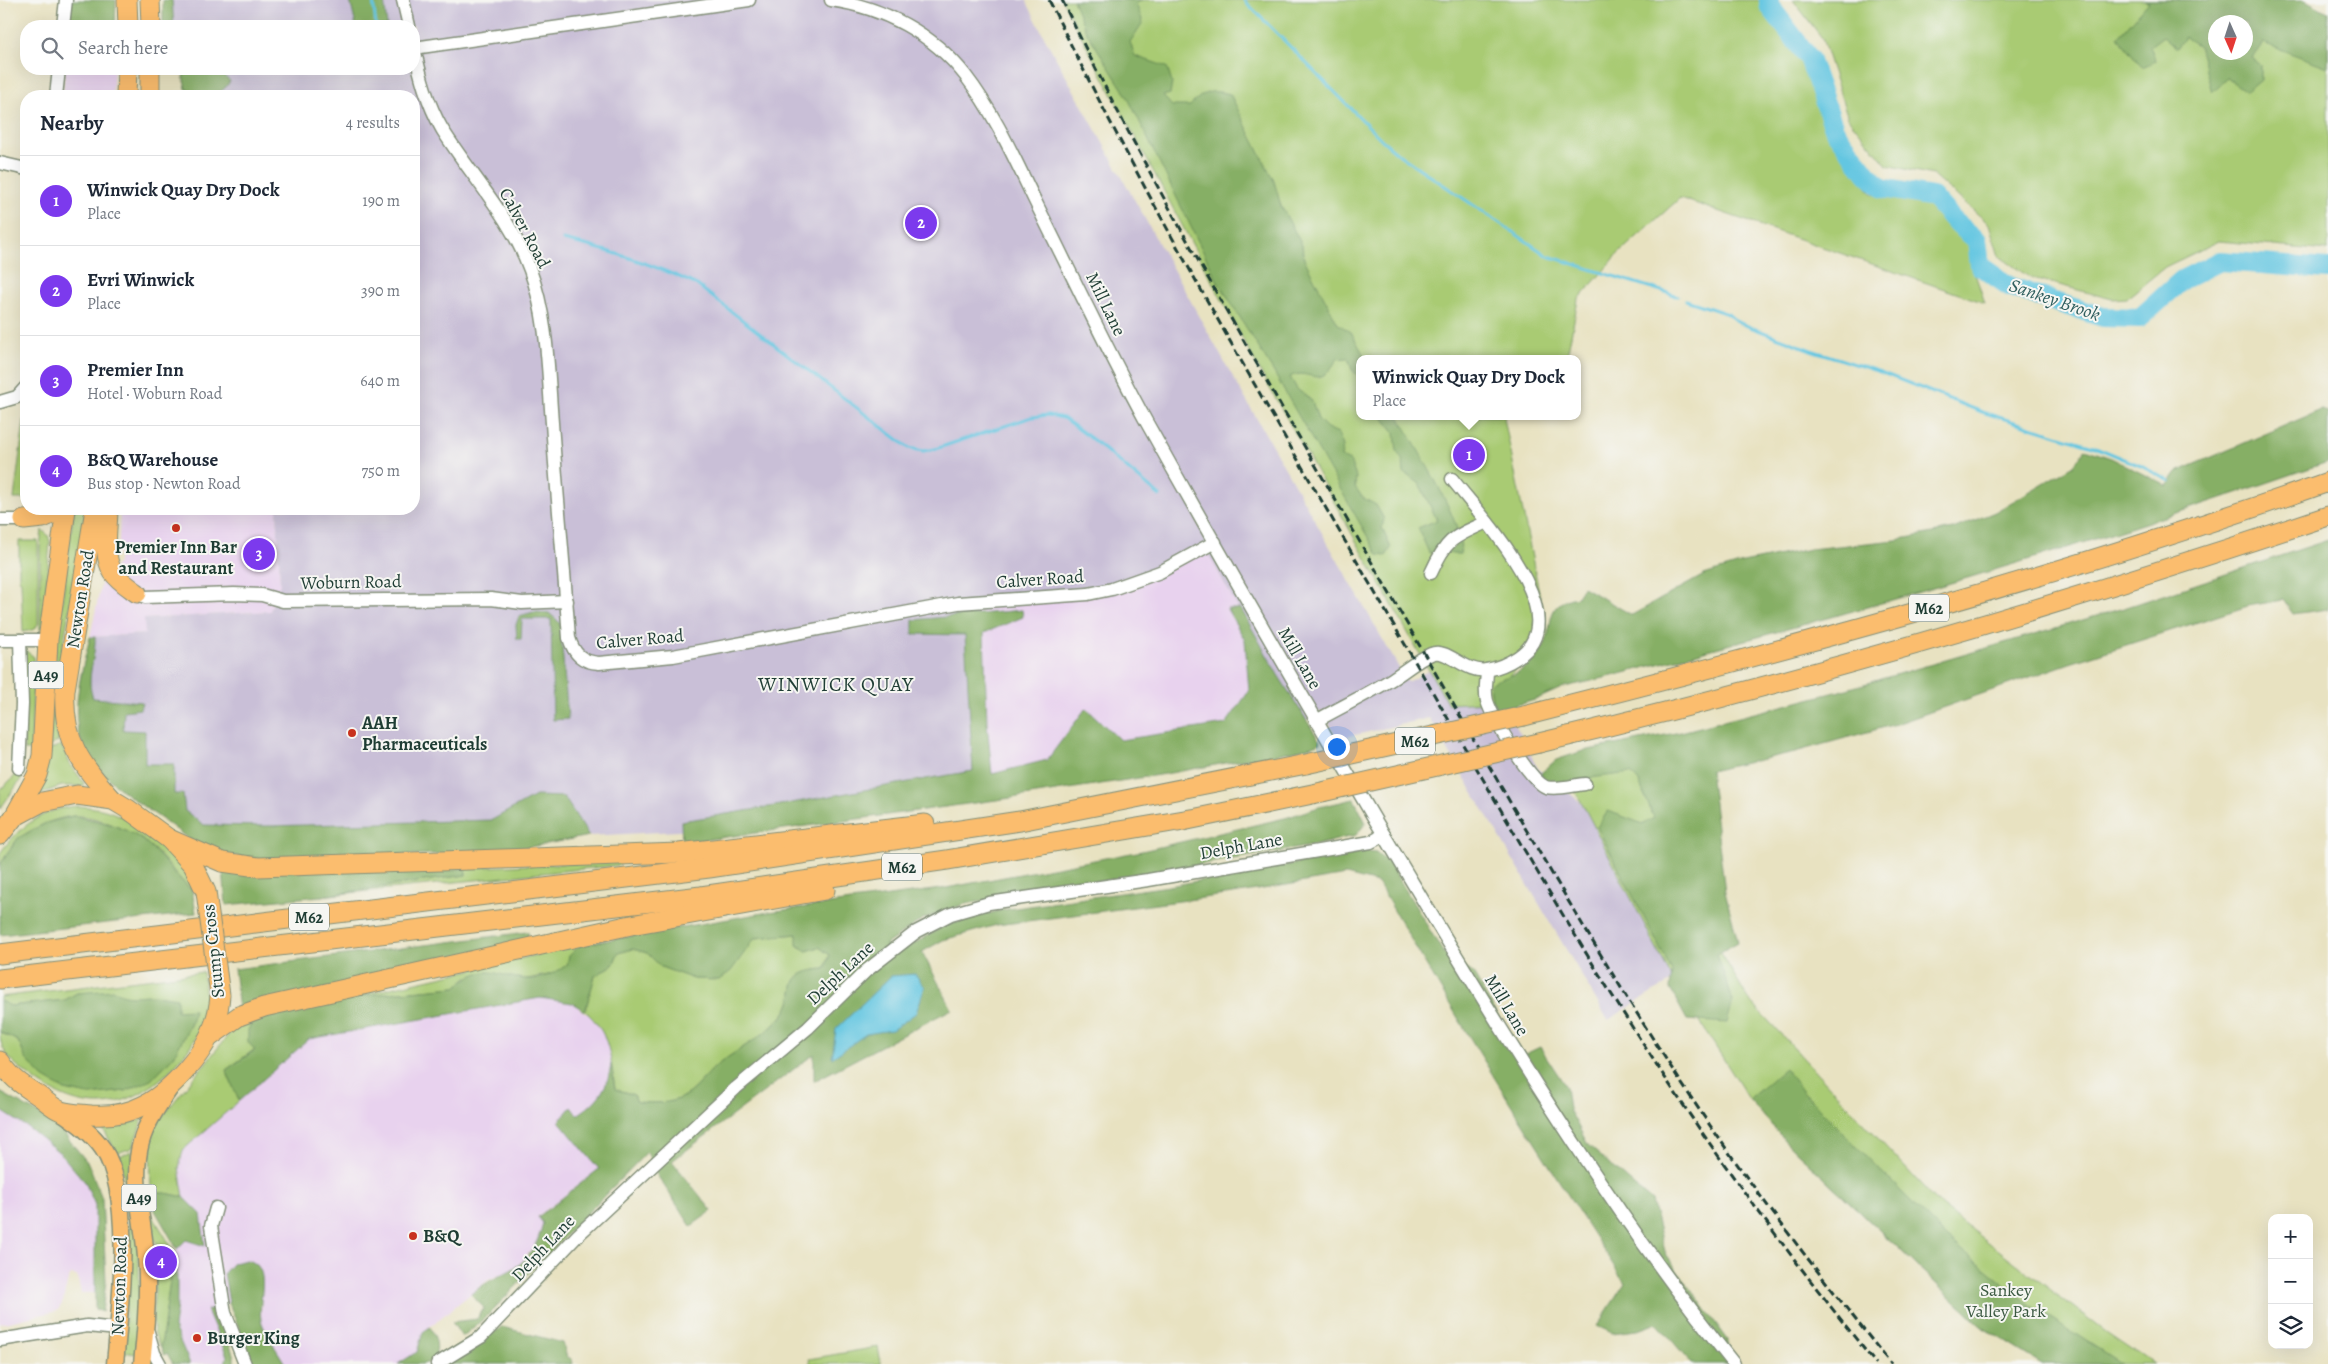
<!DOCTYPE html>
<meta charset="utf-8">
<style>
:root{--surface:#fff;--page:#f6f6f7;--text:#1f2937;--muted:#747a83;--line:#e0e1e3;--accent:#7c3aed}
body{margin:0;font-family:Alegreya,serif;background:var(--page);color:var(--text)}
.controls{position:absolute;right:15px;bottom:15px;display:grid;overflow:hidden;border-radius:10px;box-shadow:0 5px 20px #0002}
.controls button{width:45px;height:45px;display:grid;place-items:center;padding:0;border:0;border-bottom:1px solid var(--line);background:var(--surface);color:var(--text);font:25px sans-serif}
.compass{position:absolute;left:2208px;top:15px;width:45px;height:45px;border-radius:50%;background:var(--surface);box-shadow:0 5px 20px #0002;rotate:177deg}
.you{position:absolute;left:1336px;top:746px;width:18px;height:18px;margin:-12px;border:4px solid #fff;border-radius:50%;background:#1a73e8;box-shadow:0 0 0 8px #1a73e833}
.badge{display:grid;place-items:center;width:32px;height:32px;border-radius:50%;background:var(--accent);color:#fff;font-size:16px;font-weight:700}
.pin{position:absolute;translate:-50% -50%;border:2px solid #fff;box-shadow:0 1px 5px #0006}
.popup{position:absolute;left:1356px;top:355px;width:225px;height:65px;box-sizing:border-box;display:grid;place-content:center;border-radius:10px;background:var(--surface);filter:drop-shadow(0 1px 4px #0005);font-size:16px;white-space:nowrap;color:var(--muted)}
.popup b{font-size:19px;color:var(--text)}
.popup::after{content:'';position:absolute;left:50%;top:100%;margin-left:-10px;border:10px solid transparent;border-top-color:var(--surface)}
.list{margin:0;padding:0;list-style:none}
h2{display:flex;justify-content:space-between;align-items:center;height:65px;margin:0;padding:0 20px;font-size:21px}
h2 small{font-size:16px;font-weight:400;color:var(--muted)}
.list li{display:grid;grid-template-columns:32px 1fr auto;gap:15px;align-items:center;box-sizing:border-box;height:90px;padding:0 20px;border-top:1px solid var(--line)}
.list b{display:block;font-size:19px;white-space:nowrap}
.list p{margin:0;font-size:16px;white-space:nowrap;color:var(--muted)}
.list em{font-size:16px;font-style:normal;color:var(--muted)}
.icon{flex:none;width:28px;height:28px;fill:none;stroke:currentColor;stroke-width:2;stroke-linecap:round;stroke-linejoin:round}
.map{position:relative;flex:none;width:2328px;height:1364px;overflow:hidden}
.search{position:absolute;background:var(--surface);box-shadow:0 5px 20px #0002;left:20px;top:20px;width:400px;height:55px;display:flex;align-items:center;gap:12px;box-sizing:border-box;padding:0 18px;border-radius:20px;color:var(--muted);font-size:19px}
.panel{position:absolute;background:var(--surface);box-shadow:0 5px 20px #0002;left:20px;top:90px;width:400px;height:425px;border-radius:20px}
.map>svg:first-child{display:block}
</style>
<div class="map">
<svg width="2328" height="1364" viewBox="0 0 2328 1364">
<rect width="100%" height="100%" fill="#f6f6f2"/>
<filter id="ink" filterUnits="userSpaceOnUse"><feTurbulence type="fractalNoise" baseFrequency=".02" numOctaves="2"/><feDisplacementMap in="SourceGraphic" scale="10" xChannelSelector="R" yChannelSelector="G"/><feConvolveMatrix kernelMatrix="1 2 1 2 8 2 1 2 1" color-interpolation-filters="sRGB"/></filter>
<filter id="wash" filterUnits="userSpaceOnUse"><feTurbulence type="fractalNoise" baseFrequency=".0096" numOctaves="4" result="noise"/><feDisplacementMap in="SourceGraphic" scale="20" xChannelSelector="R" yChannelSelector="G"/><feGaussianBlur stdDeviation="1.12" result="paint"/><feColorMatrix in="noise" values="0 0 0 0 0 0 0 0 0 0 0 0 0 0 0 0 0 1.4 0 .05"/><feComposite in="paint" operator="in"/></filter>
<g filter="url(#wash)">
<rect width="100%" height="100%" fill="#e8e2c1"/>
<g fill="#e8d2ee">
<path d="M65,69H114L112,96H63Z"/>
<path d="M120,509H277L280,584L270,611L145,619V634L90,637L102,580L118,563Z"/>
<path d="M1206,550L1309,737L987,792L973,603Z"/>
<path d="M540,998L572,1003L598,1022L610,1049L611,1064L609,1079L603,1092L591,1106L577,1115L571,1108L600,1168L538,1216L543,1223L539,1240L518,1267L488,1280L423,1332L417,1352L398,1364H285L261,1322L262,1280L229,1303L207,1310L227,1356L226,1363L190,1364L174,1327L177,1305V1249L186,1240L205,1246L201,1214L184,1197L179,1179V1168L183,1150L309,1039Z"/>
<path d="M0,1110L27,1127L60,1153L85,1182L95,1205V1293H81L77,1276L71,1275L68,1280L62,1304L57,1311L0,1324Z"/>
</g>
<path fill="#c9bfd7" d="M171,0H1026L1047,42L1225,363L1407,682L1445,662L1490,675L1538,769L1582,803L1673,980L1608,1020L1429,718L1338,739L1322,711L1301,723L1206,550L1137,582L973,603L987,792L696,830L589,836L503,852L199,846L136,801L105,774L86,750L77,713L80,676L90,637L145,634L144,619L270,611L280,584L277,509H414V96H188L182,69H414V26H172Z"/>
<g fill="#a9cb73" stroke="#648454">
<path d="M1062,0H1761L1762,8L1804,66L1828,135L1872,194L1928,205L1970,247L1974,271L1985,303L1680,198L1619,253L1578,300L1567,356L1564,359H1360V416H1505L1504,418L1547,632L1488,702L1448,704L1255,362Z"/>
<path d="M1793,0H2192L2216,22V52H2246V26L2328,31V251L2219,241L2165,267L2127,298L2112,299L2029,277L1999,256L1989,224L1933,175L1887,165L1848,118L1822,38Z"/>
<path d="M26,406V499H14Z"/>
<path d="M74,509H88L54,693L55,726L59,741L50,746L52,678Z"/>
<path d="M42,530L48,535L50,542L44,621L40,630V547Z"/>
<path d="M19,541H38V624L35,629L23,632L21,582L19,579Z"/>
<path d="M25,650L34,657L31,750H24Z"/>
<path d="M61,745L70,764L84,783L83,786H62L33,796L49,750Z"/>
<path d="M1636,768L1702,921L1749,1000L1941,1206L2106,1332L2153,1364H2042L1981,1326L1788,1144L1749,1099L1673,980L1582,803L1564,775Z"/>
<path d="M17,770H20L24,775L0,809V790L17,774Z"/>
<path d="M77,806C89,807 100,808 111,812C136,821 172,850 186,872C189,877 191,884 192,890C176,877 166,859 150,846C133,832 95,814 73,816C56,818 33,827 20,838C12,843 5,857 0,866V853C20,826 43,809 77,806Z"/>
<path d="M620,861V865L321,896L466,875L465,868Z"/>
<path d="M798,934V946L807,951L819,947L830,955L825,969C779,972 801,992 784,1014C767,1036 737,1049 716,1066C706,1075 697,1088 686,1095C671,1105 654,1103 637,1102L634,1095L615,1089C610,1057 611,1034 585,1011L595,976L613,965L618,953L633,949L647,953L661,967L694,979L719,980L755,938Z"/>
<path d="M580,945L569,956L567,965L553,974L527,979L467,977L456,987L356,996Z"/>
<path d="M203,972C204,984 207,998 205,1010C203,1030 190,1048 177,1063C130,1115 78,1117 25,1072C10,1060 0,1051 0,1032L18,1041L26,1059L65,1090L90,1095L125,1091L174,1056L191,1023L177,1011L151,995L135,997L77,993L65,1000L10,1006L0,1001V997Z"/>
<path d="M252,1021L255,1049L226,1070L239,1101L183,1150L179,1168L184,1197L151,1190L150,1138L160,1119L230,1033Z"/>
<path d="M143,1119L132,1148L117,1153L102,1127L123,1125Z"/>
<path d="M132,1151C137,1220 143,1285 136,1354L124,1352L130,1214L126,1184L119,1156Z"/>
<path d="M149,1210L174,1251L161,1347C142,1321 163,1274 157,1244C155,1239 152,1235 150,1230C149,1224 149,1217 149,1210Z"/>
<path d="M878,1347L881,1364H810L809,1359Z"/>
</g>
<g fill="#86af65" stroke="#52764c" fill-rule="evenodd">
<path d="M71,0H116L115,26H68Z"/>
<path d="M163,0H172L174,26H163Z"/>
<path d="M350,0H384L387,26H356Z"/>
<path d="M1073,0H1142L1136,4L1143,22L1130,42L1135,56L1167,67L1172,83L1170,94L1163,96L1172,106H1190C1203,92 1210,89 1230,94L1274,181L1281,206L1302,245L1304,259L1338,324L1351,332L1366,359H1360V378L1352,370L1348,358L1337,359C1318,393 1310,366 1290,377L1297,389L1312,401L1318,419L1327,428L1338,433L1343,446L1341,457L1350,461L1356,477L1355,487L1363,498L1376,505L1384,519L1382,528L1391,548L1386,556L1378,555L1273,371L1217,280L1127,96L1086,31Z"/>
<path d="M2144,0H2305L2328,12V67L2263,43L2252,58L2261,65V80L2247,92L2227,78L2212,92L2199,46L2185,37L2177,48L2163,36L2150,46L2156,61L2142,67L2118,37L2149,2ZM2216,22H2246V52H2216Z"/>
<path d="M182,69H201V73L224,75L230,81C220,99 202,98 186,89Z"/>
<path d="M2321,410L2328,412V462C2140,527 1950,586 1758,637C1693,653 1629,674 1564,687L1535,700L1498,710L1493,709L1490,684C1498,679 1504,678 1512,675C1523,671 1531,662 1539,653C1558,632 1539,603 1577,597L1583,587L1632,615L1704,575L1743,563L1810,549L1896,540L1953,529L1995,512L2074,465L2085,449L2111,458L2167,486L2177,472Z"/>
<path d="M1382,416H1399C1413,444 1468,527 1460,554H1452L1445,550L1429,553L1418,528L1437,520L1419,483L1404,473L1403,461L1397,452L1395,433Z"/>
<path d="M2328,540V609L2293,614L2283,600L2248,606L2070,663L1896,724L1795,752L1710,771L1725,892L1738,942L1717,954L1733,1001L1727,1023L1687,1020L1670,989L1672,971L1597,827L1608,811L1643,824L1654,818L1639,782L1631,773L1581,779L1555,790L1540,774L1556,760L1583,751L1681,732L1840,691L2127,607Z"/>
<path d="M1227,609H1241L1278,675L1321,743L1299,750L1165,774L1011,798L682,843L681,821C778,807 875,787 973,771L965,635L913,634V620L1022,610L1023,617L984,633L987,723L992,774L1047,760L1086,708L1120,740L1226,724L1249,691L1245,640Z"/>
<path d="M534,612L549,613L560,623L568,719L553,720L551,619H522L521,639H517L516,625L519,616Z"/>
<path d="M90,637H95C96,658 85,678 93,698L142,702L140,709L124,711L123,730L145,731V764H174V794H183L185,811L204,825L267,826L492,820L535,796L564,797L589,836L503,852L259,859C240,857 218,854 200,846C189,841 179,831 169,824C139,803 85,770 78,731C73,699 83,667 90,637Z"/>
<path d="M1354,799L1366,823L1356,835L1317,845L965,904L923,919L885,945L905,949L944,926L1002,910L1169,886L1368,851L1376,852L1390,864L1443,952L1473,973L1521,1056L1540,1047L1566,1087L1569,1109L1588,1145L1652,1201L1666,1255L1728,1340L1727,1364H1692L1657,1323L1638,1330L1612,1333L1597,1326L1625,1283C1539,1152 1457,1019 1378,883L1346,875L1233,894L997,925L943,940L922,952L952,1009L814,1081V1054L672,1161L712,1211L691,1226L657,1175L647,1152L487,1316L462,1337L452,1322L477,1319L484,1308L471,1294C505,1266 530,1275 543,1223L538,1217L599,1169L559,1121L571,1107L577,1115C598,1102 608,1088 611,1064L615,1089L634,1095L637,1102C654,1103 671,1105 686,1095C697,1088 706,1075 716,1066C737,1049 767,1036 784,1014C801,992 779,972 825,969L830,955L819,947L807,951L797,945V934L755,938L731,971L719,980L694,979L661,967L647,953L633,949L618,953L613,965L595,976L585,1011L572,1003L540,998L309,1039L239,1101L226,1070L255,1050L248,1042V1030L252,1021L268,1014L356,996L456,987C487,960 494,977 526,979C541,980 555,973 567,965L569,956L580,945L769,912L941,889L1142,851L1285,818L1319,807Z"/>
<path d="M73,816C100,820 132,828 152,848C166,862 177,878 192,890L196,913L0,935V865L18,838L46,823Z"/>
<path d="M465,868L466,875L321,896L226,905L223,869Z"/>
<path d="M528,932L529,941L239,1009L234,969Z"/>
<path d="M114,990C127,999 138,995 153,995C161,995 169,997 177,998V1011L194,1010L191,1023L174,1056L151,1080L125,1091L89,1095L65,1090L43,1077L26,1059L18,1041L0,1032V1001L11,1006L65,1000L77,993Z"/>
<path d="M1785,1068L1803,1092L1947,1238L2032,1306L2122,1364H2042L1981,1326L1788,1144L1749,1099Z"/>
<path d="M0,1092L55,1123L88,1163L102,1198L106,1281L102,1312L95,1309V1205L85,1182L60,1153L27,1127L0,1110Z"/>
<path d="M151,1190L184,1197L201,1214L205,1246L186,1240L177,1249L152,1205Z"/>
<path d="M174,1251L177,1254V1305L174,1327L190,1364H173L167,1353L164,1355L161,1347Z"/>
<path d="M247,1260C275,1266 255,1305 262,1323C267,1337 278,1351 285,1364H253L229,1303L224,1273L233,1263Z"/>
<path d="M217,1307L234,1357V1364H225L227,1356L207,1310Z"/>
<path d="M430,1327C437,1338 443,1360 423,1364C415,1364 406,1364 398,1364L417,1352L423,1332Z"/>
<path d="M502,1327L563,1343L567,1357L572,1359L573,1364H447Z"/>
</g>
<path fill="#63c6e1" stroke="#41828a" d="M915,974L925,987L916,1013L892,1030L866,1034L832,1058L836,1029L891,976Z"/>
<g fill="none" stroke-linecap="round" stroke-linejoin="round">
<g stroke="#63c6e1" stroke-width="3">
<path d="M373,0L376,26"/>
<path d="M1244,0L1382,140L1401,156L1548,256L1678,296"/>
<path d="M563,240C610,250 653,264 697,285L909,448L923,451L935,449L1032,417L1048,415L1063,418L1092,439L1160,496"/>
<path d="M1686,300L1728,314L1737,322L1811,350L1880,372L1982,412L2093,446L2141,466L2170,481"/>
</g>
<path stroke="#63c6e1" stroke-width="20" d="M1769,0V5L1809,58L1835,131L1867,174L1882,188L1933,197L1954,221L1977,240L1980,266L2009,286L2052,301L2103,317L2140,318L2182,280L2220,261L2328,269"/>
</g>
</g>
<g filter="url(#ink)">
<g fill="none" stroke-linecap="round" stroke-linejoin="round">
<g stroke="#84907a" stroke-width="15">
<g id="minor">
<path d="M403,0L409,26"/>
<path d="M831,0C883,7 933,34 965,75C996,115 1016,162 1038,207C1074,279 1108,352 1147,423C1238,586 1331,747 1427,907C1522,1065 1619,1221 1734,1364"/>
<path d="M63,26L66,0"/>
<path d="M414,47C420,75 427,103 442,129C471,176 511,217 530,270C548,318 548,372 552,423C557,495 564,566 569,638C574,654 582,662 599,663L673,656L958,603L1088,594L1112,589L1160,572L1215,542"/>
<path d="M414,48L749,0"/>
<path d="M56,96L59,69"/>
<path d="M0,163L26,169"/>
<path d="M0,402L17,397L26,387"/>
<path d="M0,520H24"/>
<path d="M1431,573C1446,539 1453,537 1487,522"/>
<path d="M137,593L145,597L234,594L262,595L283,601L491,599L522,603L567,601"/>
<path d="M0,640H48"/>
<path d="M1487,670C1487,681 1484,691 1487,701C1493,719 1530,781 1546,787C1557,790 1574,785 1585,784"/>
<path d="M1316,721C1341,707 1368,694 1392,679C1405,671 1417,660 1431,654C1448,647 1465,674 1487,670C1497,668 1509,663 1518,657C1579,617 1480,515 1452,479"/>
<path d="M19,768L22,704L20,640"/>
<path d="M216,1208L211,1226L225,1313L245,1364"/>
<path d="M148,1332L154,1353L160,1364"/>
<path d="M0,1340L87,1326L118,1329"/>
<path d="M437,1364L481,1337L578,1235L736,1088L808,1028L866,971L916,932L951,914L989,903L1148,880L1371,842L1384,835"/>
</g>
</g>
<g stroke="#84907a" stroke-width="19">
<g id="major">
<path d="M60,1111C76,1122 92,1133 103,1149C134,1196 120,1308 115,1364"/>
<path d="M142,1364C146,1328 149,1292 146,1257C143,1219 131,1179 141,1142C146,1123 159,1105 170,1088"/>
</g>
</g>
<g stroke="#84907a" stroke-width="21">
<g id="highway">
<path d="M127,0L128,26"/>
<path d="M150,0L151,26"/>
<path d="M126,96L127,69"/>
<path d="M150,96V69"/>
<path d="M95,509L65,690C62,741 81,764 113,800"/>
<path d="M108,509C108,528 102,555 113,572C118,580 129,587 137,593"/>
<path d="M24,520L43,518L63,509"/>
<path d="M1524,716C1795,648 2064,575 2328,482"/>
<path d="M1539,743C1806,680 2068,603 2328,516"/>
<path d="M14,817L37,775L42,756L48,640L66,509"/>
<path d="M1178,822L1322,792"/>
<path d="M0,835L14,817L42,802L77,795L113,800L128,809L169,839L193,865L206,892"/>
<path d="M169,839L222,862L258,867L679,853L925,824"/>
<path d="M0,954L709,868L1020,821L1306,764"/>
<path d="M0,979L701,896L947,860L1190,819"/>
<path d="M211,1036L239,1016L264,1007L631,925L825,890"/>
<path d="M0,1061C12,1079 21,1084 39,1096C46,1101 53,1108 61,1111C70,1114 82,1114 91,1115C134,1118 159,1100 186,1070C206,1047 218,1025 220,995"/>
</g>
</g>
<use href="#minor" stroke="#fff" stroke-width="12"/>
<use href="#major" stroke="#fbbd6e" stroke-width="16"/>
<use href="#highway" stroke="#fbbd6e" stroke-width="19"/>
<g stroke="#1f3d34" stroke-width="3" stroke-dasharray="8 4" stroke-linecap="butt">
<path d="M1049,0C1149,207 1267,406 1382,605C1474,762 1562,921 1662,1073C1728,1174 1801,1270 1876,1364"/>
<path d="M1062,0C1157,198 1271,387 1380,577C1475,741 1568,907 1671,1067C1738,1171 1814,1268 1891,1364"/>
</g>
<g stroke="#84907a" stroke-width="21" stroke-linecap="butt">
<g id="highway-bridge">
<path d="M1306,764L1524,716"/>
<path d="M1322,792L1539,743"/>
<path d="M206,892L220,995"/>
</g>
</g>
<use href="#highway-bridge" stroke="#fbbd6e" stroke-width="19"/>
</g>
</g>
<g fill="#c8321e" stroke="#f6f6f2" stroke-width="2">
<circle cx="176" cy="528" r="5"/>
<circle cx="352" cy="733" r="5"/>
<circle cx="413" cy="1236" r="5"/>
<circle cx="197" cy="1338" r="5"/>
</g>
<g text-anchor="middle" stroke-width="4" stroke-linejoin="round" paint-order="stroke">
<g fill="#f6f6f2" stroke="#60746d" stroke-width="1">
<rect x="1909" y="594.5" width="40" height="27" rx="4"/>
<rect x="28.5" y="661.5" width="35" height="27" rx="4"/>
<rect x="1395" y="727.5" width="40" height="27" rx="4"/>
<rect x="882" y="853.5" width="40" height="27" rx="4"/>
<rect x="289" y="903.5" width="40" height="27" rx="4"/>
<rect x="121.5" y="1184.5" width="35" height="27" rx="4"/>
</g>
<g font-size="16" font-weight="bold" fill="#1f3d34">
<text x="1929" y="614">M62</text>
<text x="46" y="681">A49</text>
<text x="1415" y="747">M62</text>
<text x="902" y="873">M62</text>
<text x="309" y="923">M62</text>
<text x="139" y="1204">A49</text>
</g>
<g font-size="18" fill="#1f3d34" stroke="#f6f6f2">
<text transform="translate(525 228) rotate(62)" y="6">Calver Road</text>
<text transform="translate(1106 304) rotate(64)" y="6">Mill Lane</text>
<text transform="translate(1040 579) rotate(-4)" y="6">Calver Road</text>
<text transform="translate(351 582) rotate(-1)" y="6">Woburn Road</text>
<text transform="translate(80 599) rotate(-81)" y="6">Newton Road</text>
<text transform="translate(640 639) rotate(-5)" y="6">Calver Road</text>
<text transform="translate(1300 658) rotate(60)" y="6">Mill Lane</text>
<text transform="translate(1241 846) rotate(-10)" y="6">Delph Lane</text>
<text transform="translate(213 951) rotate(-96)" y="6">Stump Cross</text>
<text transform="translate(840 973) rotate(-43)" y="6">Delph Lane</text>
<text transform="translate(1507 1005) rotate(59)" y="6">Mill Lane</text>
<text transform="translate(543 1248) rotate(-47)" y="6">Delph Lane</text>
<text transform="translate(119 1286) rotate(-88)" y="6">Newton Road</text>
</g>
<g font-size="18" font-weight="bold" fill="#1f3d34" stroke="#f6f6f2" text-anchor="start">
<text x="176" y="553" text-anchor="middle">Premier Inn Bar<tspan x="176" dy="21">and Restaurant</tspan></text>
<text x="362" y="729">AAH<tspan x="362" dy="21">Pharmaceuticals</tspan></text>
<text x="423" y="1242">B&amp;Q</text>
<text x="207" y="1344">Burger King</text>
</g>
<g font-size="18" fill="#3b5941" stroke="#f6f6f2">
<text x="2006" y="1296">Sankey<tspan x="2006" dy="21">Valley Park</tspan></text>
</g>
<g font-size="19" font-style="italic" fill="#305f5f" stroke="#f6f6f2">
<text transform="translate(2055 299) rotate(19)" y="7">Sankey Brook</text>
</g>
<g font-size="20" letter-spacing="1" fill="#1f3d34" stroke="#f6f6f2">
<text x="836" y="691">WINWICK QUAY</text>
</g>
</g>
</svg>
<div class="controls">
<button>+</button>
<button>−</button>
<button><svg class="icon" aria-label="layers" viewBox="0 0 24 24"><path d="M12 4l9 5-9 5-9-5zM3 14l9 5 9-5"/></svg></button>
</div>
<svg class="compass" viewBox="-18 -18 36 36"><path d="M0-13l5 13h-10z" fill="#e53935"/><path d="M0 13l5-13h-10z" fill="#747a83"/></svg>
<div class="you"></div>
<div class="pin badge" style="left:1469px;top:455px">1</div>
<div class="popup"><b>Winwick Quay Dry Dock</b>Place</div>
<div class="pin badge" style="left:921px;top:223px">2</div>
<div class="pin badge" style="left:259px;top:554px">3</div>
<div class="pin badge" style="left:161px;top:1262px">4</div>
<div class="search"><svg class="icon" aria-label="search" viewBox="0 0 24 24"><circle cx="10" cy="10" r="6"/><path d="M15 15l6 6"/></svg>Search here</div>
<section class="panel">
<h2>Nearby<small>4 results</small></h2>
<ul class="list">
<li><span class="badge">1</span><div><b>Winwick Quay Dry Dock</b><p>Place</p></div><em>190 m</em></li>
<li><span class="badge">2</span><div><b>Evri Winwick</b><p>Place</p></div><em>390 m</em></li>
<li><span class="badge">3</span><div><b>Premier Inn</b><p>Hotel · Woburn Road</p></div><em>640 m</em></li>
<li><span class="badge">4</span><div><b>B&amp;Q Warehouse</b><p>Bus stop · Newton Road</p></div><em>750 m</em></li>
</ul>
</section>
</div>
